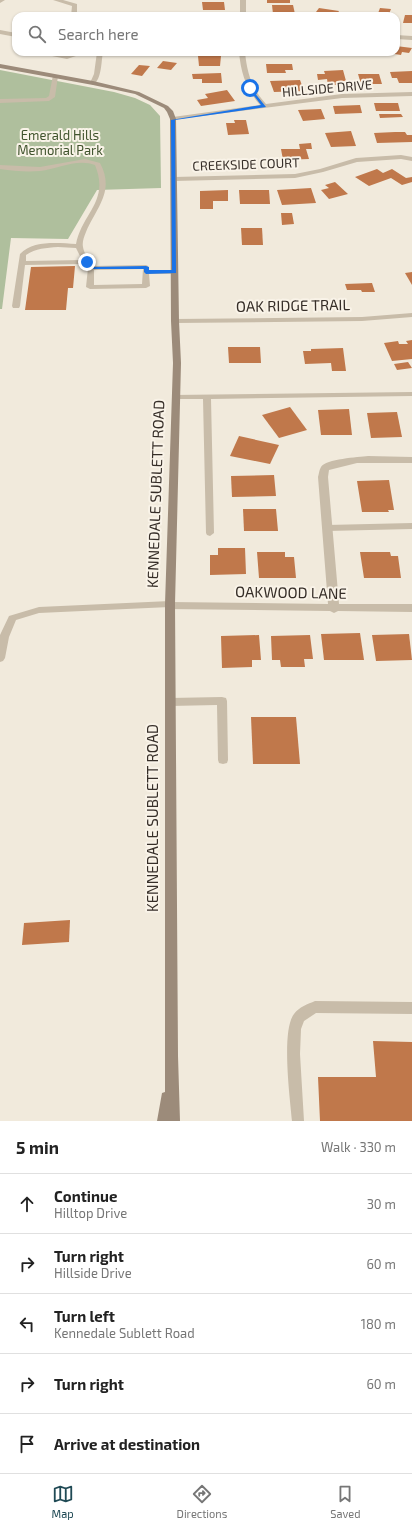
<!DOCTYPE html>
<meta charset="utf-8">
<style>
:root{--surface:#fff;--page:#f6f6f6;--text:#222;--muted:#767676;--line:#e0e0e0;--accent:#204a55}
body{margin:0;font-family:"Exo 2",sans-serif;background:var(--page);color:var(--text)}
.stop{position:absolute;width:12px;height:12px;margin:-9px;border:3px solid #1a73e8;border-radius:50%;background:#fff}
.stop.end{background:#1a73e8;border-color:#fff;box-shadow:0 1px 4px #0008}
.list{margin:0;padding:0;list-style:none}
h2{display:flex;justify-content:space-between;align-items:center;height:52px;margin:0;padding:0 16px;font-size:17px}
h2 small{font-size:13px;font-weight:400;color:var(--muted)}
.list li{display:grid;grid-template-columns:26px 1fr auto;gap:12px;align-items:center;box-sizing:border-box;height:60px;padding:0 16px;border-top:1px solid var(--line)}
.list b{display:block;font-size:15px;white-space:nowrap}
.list p{margin:0;font-size:13px;white-space:nowrap;color:var(--muted)}
.list em{font-size:13px;font-style:normal;color:var(--muted)}
.icon{flex:none;width:22px;height:22px;fill:none;stroke:currentColor;stroke-width:2;stroke-linecap:round;stroke-linejoin:round}
.map{position:relative;flex:none;width:412px;height:1121px;overflow:hidden}
.search{position:absolute;background:var(--surface);box-shadow:0 1px 3px #0004;left:12px;right:12px;top:12px;height:44px;display:flex;align-items:center;gap:10px;box-sizing:border-box;padding:0 14px;border-radius:12px;color:var(--muted);font-size:15px}
.sheet{height:352px;background:var(--surface)}
nav{display:flex;justify-content:space-around;align-items:center;box-sizing:border-box;height:56px;border-top:1px solid var(--line);background:var(--surface);font-size:11px;color:var(--muted)}
nav a{display:grid;justify-items:center;gap:2px}
nav .on{color:var(--accent)}
.map>svg:first-child{display:block}
</style>
<div class="map">
<svg width="412" height="1121" viewBox="0 0 412 1121">
<rect width="100%" height="100%" fill="#f1eadc"/>
<path fill="#afbf9d" d="M0,70L114,92L135,98L150,105L160,116L161,188L97,190L68,239L11,238L2,309H0Z"/>
<g fill="#c0784b">
<rect x="267" y="0" width="23" height="3"/>
<path d="M202,2H224L225,10H203Z"/>
<path d="M272,5H293L295,14H273Z"/>
<path d="M319,8L339,11L336,16H313Z"/>
<path d="M380,8L391,9L389,14L393,16H377Z"/>
<path d="M350,13L368,15V16H349Z"/>
<path d="M405,15H412V23H403Z"/>
<path d="M396,46L412,48L409,53L402,52L401,55L388,53L396,52Z"/>
<path d="M264,52H278V56L264,55Z"/>
<path d="M198,56H221L220,66H199Z"/>
<path d="M163,61L177,63L171,70L157,68Z"/>
<path d="M266,64H292L293,70H285L286,73H267Z"/>
<path d="M139,65L150,66L142,76L131,74Z"/>
<path d="M343,70L346,81L339,82L340,85H328L327,79L318,80L317,74H325L324,71Z"/>
<path d="M412,71V83H399L397,78H392L390,72Z"/>
<path d="M221,73L222,83H202V79H193L192,74Z"/>
<path d="M358,74H379L382,84H361Z"/>
<path d="M300,80L304,91L274,92L270,81Z"/>
<path d="M227,90L235,101L201,106L197,100L208,98L205,94Z"/>
<path d="M374,103H398L400,111H376Z"/>
<path d="M360,105L362,113L335,114L333,106Z"/>
<path d="M321,109L325,119L303,121L298,110Z"/>
<path d="M379,114H401L403,117L380,118Z"/>
<path d="M234,120H246L249,134L228,135L226,123H235Z"/>
<path d="M351,131L356,146L331,147L325,133Z"/>
<path d="M395,132H405L407,135H412V142L377,143L374,133Z"/>
<path d="M311,143L312,149H306L309,159L283,160L281,149H300L299,144Z"/>
<path d="M377,169L383,173L392,169L406,178L412,177V182L402,185L391,178L369,186L355,177Z"/>
<path d="M335,182L348,194L329,199L321,190L329,188L325,185Z"/>
<path d="M311,188L316,203L282,205L277,190Z"/>
<path d="M228,190V201H213V209H200V191Z"/>
<path d="M239,190H269L270,204H240Z"/>
<path d="M281,213H292L294,224L282,225Z"/>
<path d="M241,228H262L263,245H242Z"/>
<path d="M75,266L73,288H68L66,310H25L31,267Z"/>
<path d="M412,272V285L405,273Z"/>
<path d="M372,283L375,292H362L361,290H347L345,284Z"/>
<path d="M412,340V359L392,361L384,343L398,341L399,344H408L406,341Z"/>
<path d="M228,347H260L261,363H229Z"/>
<path d="M343,348L346,371H332L331,363L305,364L303,351H311V349Z"/>
<path d="M408,362L412,368L397,370L394,364Z"/>
<path d="M290,407L307,430L279,438L262,415Z"/>
<path d="M349,409L352,435H321L318,410Z"/>
<path d="M397,412L402,437L371,438L367,413Z"/>
<path d="M239,436L279,445L270,464L230,456Z"/>
<path d="M274,475L276,496L232,497L231,476Z"/>
<path d="M389,480L394,510H388L389,512H362L357,481Z"/>
<path d="M243,509H276L278,531H244Z"/>
<path d="M218,548H245L246,574L210,575V555H218Z"/>
<path d="M257,552H285V557H294L296,578H259Z"/>
<path d="M360,552H390L391,556H398L401,578H364Z"/>
<path d="M360,633L364,660H324L321,634Z"/>
<path d="M409,634L412,660L376,661L372,635Z"/>
<path d="M259,635L261,660H252V667L222,668L221,636Z"/>
<path d="M310,635L313,659H304L305,667H281L280,660H272L271,636Z"/>
<path d="M251,717H296L300,764H253Z"/>
<path d="M70,920L69,942L22,945L24,923Z"/>
<path d="M373,1041L412,1042V1121H320L318,1077H376Z"/>
</g>
<g fill="none" stroke-linecap="round" stroke-linejoin="round">
<g fill="#c8bca9" fill-rule="evenodd">
<path d="M97,52H103C101,62 102,79 93,85L90,83L94,74Z"/>
<path d="M53,75L58,76L55,97L49,101L0,103V99L46,98L49,96Z"/>
<path d="M85,159L100,163C115,191 97,207 86,232C84,237 82,242 83,247C84,254 89,260 93,266L146,265L148,266L149,270H174L177,272L174,274H149L150,286L146,288L90,289L86,287L88,268L85,264L25,265L20,306L19,308H13L12,306L20,254C33,240 58,243 76,244C82,213 110,201 95,165C77,158 58,169 40,171C27,172 13,171 0,169V165L40,167ZM58,247L76,248L82,260L26,261V255C36,248 46,248 58,247ZM143,269L142,284L94,285V270Z"/>
<path d="M412,392V396L211,399L214,533L210,536L207,535L206,533L203,399H173L172,397L173,395Z"/>
<path d="M412,523V529L327,531L323,528L327,525Z"/>
<path d="M170,601L173,602L175,604L173,606L170,607L39,613L16,620L9,637L5,658L3,661L0,662V635L9,616L39,607Z"/>
<path d="M222,697L226,698L227,701L228,760L227,763L223,764L219,763L218,760L217,705L170,706L166,705L165,702L166,699L170,698Z"/>
<path d="M315,1001L412,1002V1014L316,1013L304,1021L301,1029L300,1054L304,1121H292C290,1098 281,1031 294,1014C299,1007 308,1004 315,1001Z"/>
</g>
<g fill="#c8bca9" fill-rule="evenodd">
<path d="M0,0H5L0,3Z"/>
<path d="M53,0H63L77,4V16H71L72,6Z"/>
<rect x="240" y="0" width="6" height="16"/>
<path d="M0,30L16,33V37L0,34Z"/>
<path d="M396,35L412,36V40L396,39Z"/>
<path d="M50,52L67,55L73,54L72,52H78L79,55L67,59L52,56Z"/>
<path d="M239,52H245C247,73 252,89 266,104L342,94L412,92V96L342,98L171,120V118L173,117L260,105C246,89 241,73 239,52Z"/>
<path d="M401,155L412,157V161L401,159L357,162L323,172L295,178L174,181L170,179L174,177L295,174L320,169L356,158Z"/>
<path d="M412,313V317L362,321L175,323L171,321L175,319L362,317Z"/>
<path d="M368,456L412,457V463H357L329,470L328,477L339,604H412V612L338,611L334,613L330,611L166,609L165,606L166,603L170,602L328,604L318,477C319,474 319,470 321,467C326,459 358,457 368,456Z"/>
</g>
<path fill="#9c8b7a" fill-rule="evenodd" d="M0,64L93,81L139,92L168,106L173,111L176,119L179,321L181,363L175,604L178,1056L180,1121H157L162,1093L165,1092V604L173,363L171,321L170,119L167,112L164,108L135,94L93,85L0,68Z"/>
</g>
<path fill="#1a73e8" d="M250,87L266,107L175,120L176,273L146,274L144,272V269H89L85,261H89L92,267L146,266L149,267V270H172L171,120L261,105L248,88Z"/>
<g text-anchor="middle" stroke-width="4" stroke-linejoin="round" paint-order="stroke">
<g font-size="13" fill="#362e28" stroke="#f9f3e8">
<text transform="translate(327 88) rotate(-5)" y="5">HILLSIDE DRIVE</text>
<text transform="translate(246 164) rotate(-2)" y="5">CREEKSIDE COURT</text>
</g>
<g font-size="13" fill="#40532d" stroke="#f9f3e8">
<text x="60" y="140">Emerald Hills<tspan x="60" dy="15">Memorial Park</tspan></text>
</g>
<g font-size="15" fill="#362e28" stroke="#f9f3e8">
<text transform="translate(293 306) rotate(-1)" y="5">OAK RIDGE TRAIL</text>
<text transform="translate(156 494) rotate(-88)" y="5">KENNEDALE SUBLETT ROAD</text>
<text transform="translate(291 593) rotate(1)" y="5">OAKWOOD LANE</text>
<text transform="translate(153 818) rotate(-90)" y="5">KENNEDALE SUBLETT ROAD</text>
</g>
</g>
</svg>
<div class="stop" style="left:250px;top:88px"></div>
<div class="stop end" style="left:87px;top:262px"></div>
<div class="search"><svg class="icon" aria-label="search" viewBox="0 0 24 24"><circle cx="10" cy="10" r="6"/><path d="M15 15l6 6"/></svg>Search here</div>
</div>
<section class="sheet">
<h2>5 min<small>Walk · 330 m</small></h2>
<ul class="list">
<li><svg class="icon" aria-label="ahead" viewBox="0 0 24 24"><path d="M12 20V5M6 11l6-6 6 6"/></svg><div><b>Continue</b><p>Hilltop Drive</p></div><em>30 m</em></li>
<li><svg class="icon" aria-label="right" viewBox="0 0 24 24"><path d="M7 20v-9h11M14 6l5 5-5 5"/></svg><div><b>Turn right</b><p>Hillside Drive</p></div><em>60 m</em></li>
<li><svg class="icon" aria-label="left" viewBox="0 0 24 24"><path d="M17 20v-9H6M10 6l-5 5 5 5"/></svg><div><b>Turn left</b><p>Kennedale Sublett Road</p></div><em>180 m</em></li>
<li><svg class="icon" aria-label="right" viewBox="0 0 24 24"><path d="M7 20v-9h11M14 6l5 5-5 5"/></svg><div><b>Turn right</b></div><em>60 m</em></li>
<li><svg class="icon" aria-label="arrive" viewBox="0 0 24 24"><path d="M6 21V4h12l-3 4 3 4H6"/></svg><div><b>Arrive at destination</b></div></li>
</ul>
</section>
<nav>
<a class="on"><svg class="icon" aria-label="map" viewBox="0 0 24 24"><path d="M3 6l6-2 6 2 6-2v14l-6 2-6-2-6 2zM9 4v14M15 6v14"/></svg>Map</a>
<a><svg class="icon" aria-label="directions" viewBox="0 0 24 24"><path d="M12 3l9 9-9 9-9-9zM9 14v-3h6M13 9l2 2-2 2"/></svg>Directions</a>
<a><svg class="icon" aria-label="saved" viewBox="0 0 24 24"><path d="M7 4h10v16l-5-4-5 4z"/></svg>Saved</a>
</nav>
